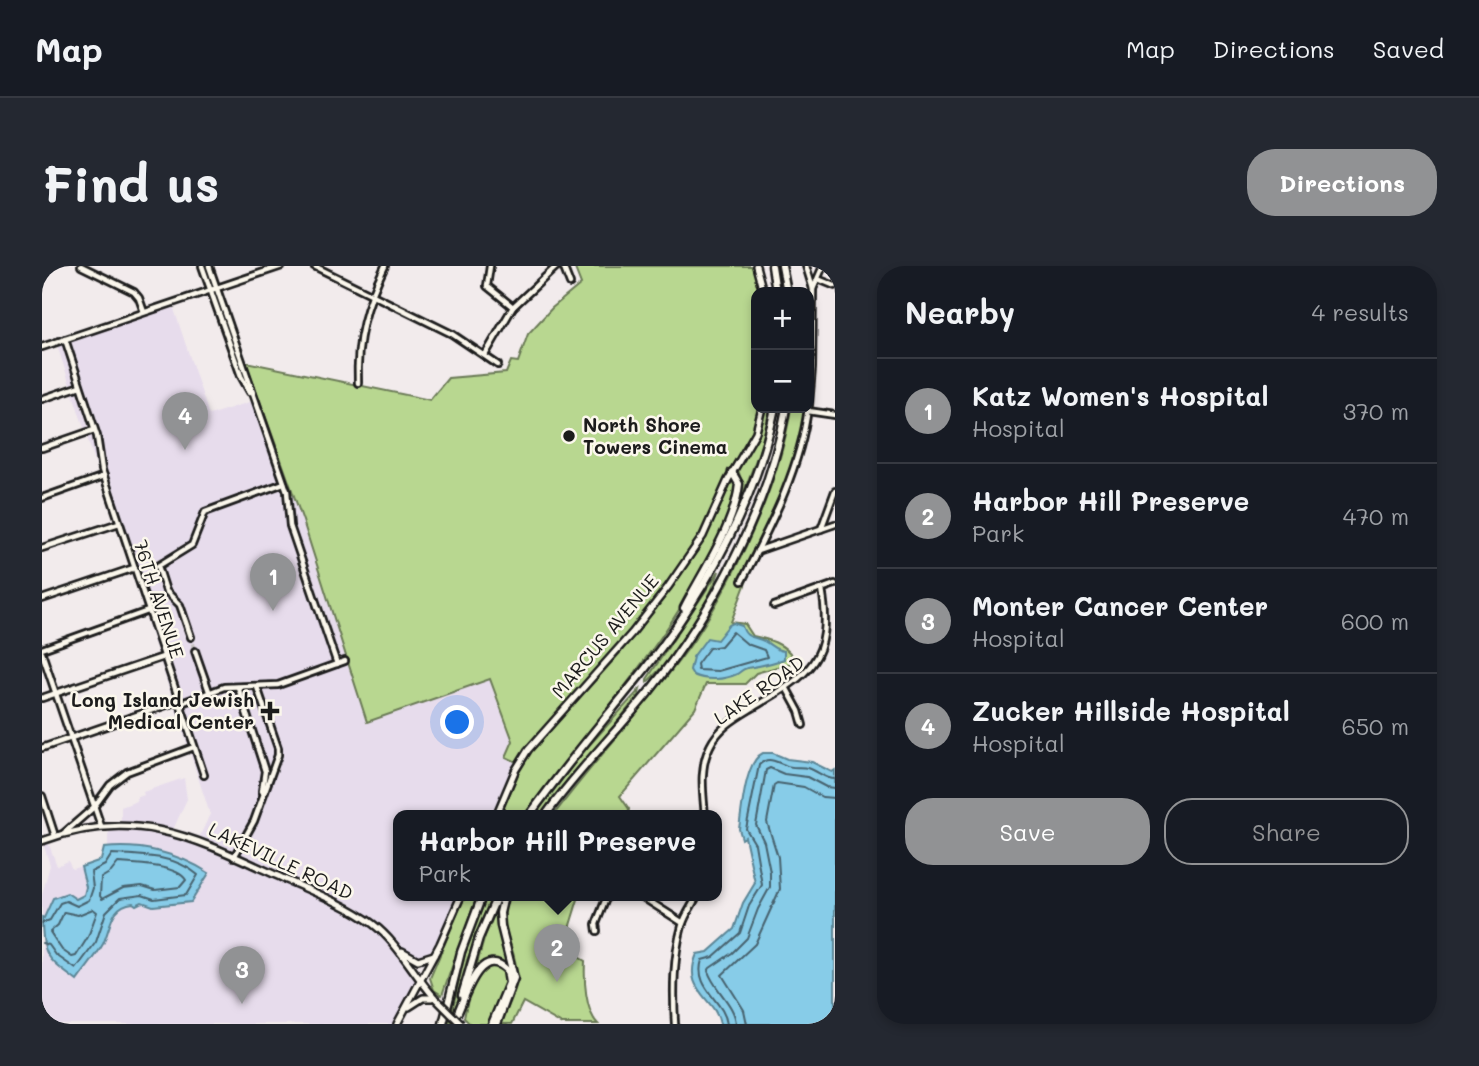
<!DOCTYPE html>
<meta charset="utf-8">
<style>
:root{--surface:#171b24;--page:#242831;--text:#f1f3f6;--muted:#9ea1a6;--line:#363941;--accent:#919294}
body{margin:0;font-family:Mali,sans-serif;background:var(--page);color:var(--text)}
.controls{position:absolute;right:21px;top:21px;display:grid;overflow:hidden;border-radius:14px;box-shadow:0 4px 10px #0003}
.controls button{width:63px;height:63px;display:grid;place-items:center;padding:0;border:0;border-bottom:2px solid var(--line);background:var(--surface);color:var(--text);font:35px sans-serif}
.you{position:absolute;left:416px;top:457px;width:24px;height:24px;margin:-18px;border:5px solid #fff;border-radius:50%;background:#1a73e8;box-shadow:0 0 0 10px #1a73e833}
.badge{display:grid;place-items:center;width:46px;height:46px;border-radius:50%;background:var(--accent);color:#fff;font-size:23px;font-weight:700}
.pin{position:absolute;translate:-50% -58px;filter:drop-shadow(0 2px 4px #0008)}
.pin::after{content:'';position:absolute;top:37px;width:24px;height:21px;background:inherit;clip-path:polygon(0 0,100% 0,50% 100%)}
.popup{position:absolute;left:351px;top:544px;width:329px;height:91px;box-sizing:border-box;display:grid;place-content:center;border-radius:14px;background:var(--surface);filter:drop-shadow(0 2px 5px #0005);font-size:23px;white-space:nowrap;color:var(--muted)}
.popup b{font-size:26px;color:var(--text)}
.popup::after{content:'';position:absolute;left:50%;top:100%;margin-left:-14px;border:14px solid transparent;border-top-color:var(--surface)}
.list{margin:0;padding:0;list-style:none}
h2{display:flex;justify-content:space-between;align-items:center;height:91px;margin:0;padding:0 28px;font-size:30px}
h2 small{font-size:23px;font-weight:400;color:var(--muted)}
.list li{display:grid;grid-template-columns:46px 1fr auto;gap:21px;align-items:center;box-sizing:border-box;height:105px;padding:0 28px;border-top:2px solid var(--line)}
.list b{display:block;font-size:26px;white-space:nowrap}
.list p{margin:0;font-size:23px;white-space:nowrap;color:var(--muted)}
.list em{font-size:23px;font-style:normal;color:var(--muted)}
.actions{display:flex;gap:14px;padding:21px 28px}
.actions a{flex:1;padding:16px 0;border:2px solid var(--accent);border-radius:28px;text-align:center;font-size:24px;color:var(--accent)}
.actions .main{background:var(--accent);color:#fff}
.map{position:relative;flex:none;width:793px;height:758px;overflow:hidden;border-radius:28px}
header{display:flex;align-items:center;gap:42px;box-sizing:border-box;height:98px;padding:0 35px;background:var(--surface);border-bottom:2px solid var(--line)}
header strong{font-size:33px}
nav{display:flex;gap:38px;margin-inline-start:auto;font-size:24px}
.intro{display:flex;align-items:center;justify-content:space-between;box-sizing:border-box;height:168px;padding:0 42px}
h1{margin:0;font-size:49px}
.button{padding:18px 32px;border-radius:28px;background:var(--accent);color:#fff;font-size:24px;font-weight:700}
main{display:flex;gap:42px;padding:0 42px}
aside{flex:1;background:var(--surface);border-radius:28px;box-shadow:0 4px 10px #0003}
.map>svg:first-child{display:block}
</style>
<header>
<strong>Map</strong>
<nav><a>Map</a><a>Directions</a><a>Saved</a></nav>
</header>
<div class="intro"><h1>Find us</h1><a class="button">Directions</a></div>
<main>
<div class="map">
<svg width="793" height="758" viewBox="0 0 793 758">
<rect width="100%" height="100%" fill="#f2ebec"/>
<filter id="ink" filterUnits="userSpaceOnUse"><feTurbulence type="fractalNoise" baseFrequency=".0143" numOctaves="2"/><feDisplacementMap in="SourceGraphic" scale="14" xChannelSelector="R" yChannelSelector="G"/><feConvolveMatrix kernelMatrix="1 2 1 2 8 2 1 2 1" color-interpolation-filters="sRGB"/></filter>
<g filter="url(#ink)">
<path fill="#e7dcec" d="M130,37L167,149L217,133L261,255L325,455L448,413L471,475L477,497L454,550H356V630H419L392,689L376,694L358,684L379,715L355,758H0V629L8,599L0,574L5,573L15,600L26,595L30,603L59,594L62,582L66,581V569L70,560H79V541L95,535L94,532L102,529L101,526L142,512L145,533L130,566L156,574L168,548L14,76Z"/>
<g fill="#b8d790" stroke="#6a7a56" stroke-width="2">
<path d="M532,0H714L721,26H714V142H720L718,155L690,206L667,259L626,321L477,497L464,491L471,475L448,413L325,456L261,255L204,96L388,134L406,112L464,107L469,95L476,96L486,68L510,42L539,18Z"/>
<path d="M723,142H728L719,180L695,244H693L700,223V216L696,204L718,163Z"/>
<path d="M749,142H764C756,203 727,258 701,313L705,314L689,356L703,358L711,370C726,373 742,377 752,392L750,397L714,407L703,418H664L653,443L578,530L587,543L586,550H511C553,493 603,442 645,384C689,322 738,218 749,142Z"/>
<path d="M693,213C698,228 687,249 680,264C646,343 591,410 538,478C519,501 499,524 482,550H458L477,506L488,487L578,387L631,321L662,275L690,214Z"/>
<path d="M677,305C668,335 630,395 605,416V413Z"/>
<path d="M598,423L597,428C566,470 530,507 499,550H492L542,485Z"/>
<path d="M423,630H435L400,729L392,724L388,712Z"/>
<path d="M445,630H451L425,694L411,758H407L425,679Z"/>
<path d="M465,630H537L521,682L543,695C542,713 543,745 556,758H520L481,736L470,758H458C464,744 475,726 475,711C475,679 456,669 465,630Z"/>
<path d="M457,637L458,638L470,705L454,694L437,699L435,698L443,670Z"/>
<path d="M446,699L459,701C471,718 455,741 449,758H428L422,752C426,731 430,713 446,699Z"/>
</g>
<g fill="#87cce8" stroke="#5c8696" stroke-width="2">
<path d="M691,357L700,360C704,373 711,370 722,375C730,379 732,384 742,385V393C729,398 718,400 705,402C699,404 700,405 695,408C682,414 664,415 651,409L648,404L651,391L665,372L675,374L687,359Z"/>
<path d="M721,487H731L745,493L770,496L790,506L793,504V758H678C674,732 639,725 655,688L666,686L692,663L701,637L713,617L703,571L700,573L697,563C700,543 703,495 721,487Z"/>
<path d="M62,582C99,578 136,587 167,607L149,636L111,640L100,636L94,639L91,637C68,639 69,662 61,678C54,691 43,703 35,715C5,692 0,691 0,651L2,652L11,632L25,627L34,633L42,629L44,621L39,601L59,594Z"/>
</g>
<g fill="none" stroke-linecap="round" stroke-linejoin="round">
<g stroke="#47626e" stroke-width="2">
<path d="M691,366L705,378L722,384L725,391L676,405L656,404L655,398L667,382L679,380Z"/>
<path d="M76,597C93,598 135,599 144,614L138,621L113,624L100,620L81,622L60,633L58,630L59,612L69,606Z"/>
<path d="M51,643L55,646L46,671L34,690L30,691L20,684L8,666L16,659L22,646L36,649Z"/>
<path d="M0,657L8,654L18,637L24,635L35,640L47,634L51,622L49,606L63,599L70,588C98,589 133,589 156,609L144,629L112,633L100,629L78,632L64,646L54,676L34,703L14,689L7,679L0,677"/>
<path d="M685,758C682,734 651,722 660,694L671,691L698,667L707,640L720,619L713,578L704,563L717,499C726,490 732,495 743,499C750,503 758,500 766,502C776,505 783,513 793,513"/>
<path d="M694,758C693,738 672,724 666,705L668,702L690,687L705,672L716,643L728,621V606L722,576L714,559L724,504L728,502L742,508L765,511L784,521L793,522"/>
<path d="M705,758L702,744L680,709L713,678L738,623L736,591L725,556L732,519L735,517L762,521L780,531L793,532"/>
</g>
<path stroke="#c7c2c2" stroke-width="4.5" stroke-dasharray="4.5 2" stroke-linecap="butt" d="M149,371L153,385"/>
<g stroke="#1c1c1c" stroke-width="10">
<g id="minor">
<path d="M39,0L92,26L97,32L102,46"/>
<path d="M160,0L199,110L208,126"/>
<path d="M167,0L245,225L248,260L295,398"/>
<path d="M272,0L410,68L456,99"/>
<path d="M448,0L445,20L471,41"/>
<path d="M521,0L528,18"/>
<path d="M764,0L771,23"/>
<path d="M776,13L793,20"/>
<path d="M23,73L55,170L60,204L162,509"/>
<path d="M0,81L240,0"/>
<path d="M443,89L471,41L515,0"/>
<path d="M316,117C314,74 324,38 343,0"/>
<path d="M0,133L38,120"/>
<path d="M767,139L770,102L771,23L781,0"/>
<path d="M766,145L793,149"/>
<path d="M0,182L52,164"/>
<path d="M0,232L62,210"/>
<path d="M779,263L793,225"/>
<path d="M0,282L77,257"/>
<path d="M715,285L793,258"/>
<path d="M700,315C728,260 758,204 766,142"/>
<path d="M0,333L92,302"/>
<path d="M732,340L793,318"/>
<path d="M149,371L138,339L124,325L116,300L150,279L163,246L242,217"/>
<path d="M0,383L106,345"/>
<path d="M153,385L167,425"/>
<path d="M0,387L59,560"/>
<path d="M196,421L223,505L220,525"/>
<path d="M745,423L757,445L761,459"/>
<path d="M0,432L121,391"/>
<path d="M137,438L182,421L236,419L303,395"/>
<path d="M0,482L136,435"/>
<path d="M0,530L13,570"/>
<path d="M663,550C661,526 657,502 668,480C676,463 692,453 707,444C762,411 793,398 780,323"/>
<path d="M22,567L52,541L68,519L85,506L152,481"/>
<path d="M192,591L212,555L236,489V482L215,421"/>
<path d="M599,630L641,657"/>
<path d="M555,665L554,658L565,630"/>
<path d="M633,758C631,725 631,692 640,660C643,649 650,640 655,630"/>
</g>
</g>
<g stroke="#1c1c1c" stroke-width="10">
<g id="major">
<path d="M714,0L721,26"/>
<path d="M454,550L473,505L486,484L590,367L626,321L661,270L686,214L714,166L720,142"/>
<path d="M0,575C95,540 155,573 240,612C271,626 304,638 331,658C357,678 371,708 393,732"/>
<path d="M360,685L376,694L392,689"/>
<path d="M367,741L381,732H393"/>
<path d="M355,758L398,678L419,630"/>
</g>
</g>
<g stroke="#1c1c1c" stroke-width="11">
<g id="highway">
<path d="M730,0L734,26"/>
<path d="M740,0L745,26"/>
<path d="M642,342C661,305 693,259 697,218L690,206"/>
<path d="M487,550C523,499 564,452 603,403C663,326 713,238 733,142"/>
<path d="M503,550C534,506 572,469 606,427C669,348 727,243 744,142"/>
<path d="M420,729L437,672L455,630"/>
<path d="M416,746C424,728 439,678 465,704L467,717L450,758"/>
<path d="M401,758L419,686L440,630"/>
<path d="M455,758L472,712L459,660L458,647L462,630"/>
</g>
</g>
<use href="#minor" stroke="#fbf7ec" stroke-width="4.5"/>
<use href="#major" stroke="#fbf7ec" stroke-width="5"/>
<use href="#highway" stroke="#fbf7ec" stroke-width="6"/>
<g stroke="#1c1c1c" stroke-width="10" stroke-linecap="butt">
<path id="major-bridge" d="M393,732L419,758"/>
</g>
<use href="#major-bridge" stroke="#fbf7ec" stroke-width="5"/>
</g>
</g>
<g fill="#1c1c1c" stroke="#fbf7ec" stroke-width="2.5">
<circle cx="527" cy="170" r="7"/>
<path d="M224.5 434.5h7v7h7v7h-7v7h-7v-7h-7v-7h7z"/>
</g>
<g text-anchor="middle" stroke-width="5" stroke-linejoin="round" paint-order="stroke">
<g font-size="19" font-weight="bold" fill="#1c1c1c" stroke="#fbf7ec" text-anchor="start">
<text x="541" y="166">North Shore<tspan x="541" dy="22">Towers Cinema</tspan></text>
<text x="212" y="441" text-anchor="end">Long Island Jewish<tspan x="212" dy="22">Medical Center</tspan></text>
</g>
<g font-size="19" fill="#1c1c1c" stroke="#fbf7ec">
<text transform="translate(117 333) rotate(72)" y="7">76TH AVENUE</text>
<text transform="translate(563 370) rotate(-50)" y="7">MARCUS AVENUE</text>
<text transform="translate(717 424) rotate(-35)" y="7">LAKE ROAD</text>
<text transform="translate(239 595) rotate(25)" y="7">LAKEVILLE ROAD</text>
</g>
</g>
</svg>
<div class="controls">
<button>+</button>
<button>−</button>
</div>
<div class="you"></div>
<div class="pin badge" style="left:231px;top:345px">1</div>
<div class="pin badge" style="left:515px;top:716px">2</div>
<div class="popup"><b>Harbor Hill Preserve</b>Park</div>
<div class="pin badge" style="left:200px;top:738px">3</div>
<div class="pin badge" style="left:143px;top:184px">4</div>
</div>
<aside>
<h2>Nearby<small>4 results</small></h2>
<ul class="list">
<li><span class="badge">1</span><div><b>Katz Women's Hospital</b><p>Hospital</p></div><em>370 m</em></li>
<li><span class="badge">2</span><div><b>Harbor Hill Preserve</b><p>Park</p></div><em>470 m</em></li>
<li><span class="badge">3</span><div><b>Monter Cancer Center</b><p>Hospital</p></div><em>600 m</em></li>
<li><span class="badge">4</span><div><b>Zucker Hillside Hospital</b><p>Hospital</p></div><em>650 m</em></li>
</ul>
<div class="actions"><a class="main">Save</a><a>Share</a></div>
</aside>
</main>
